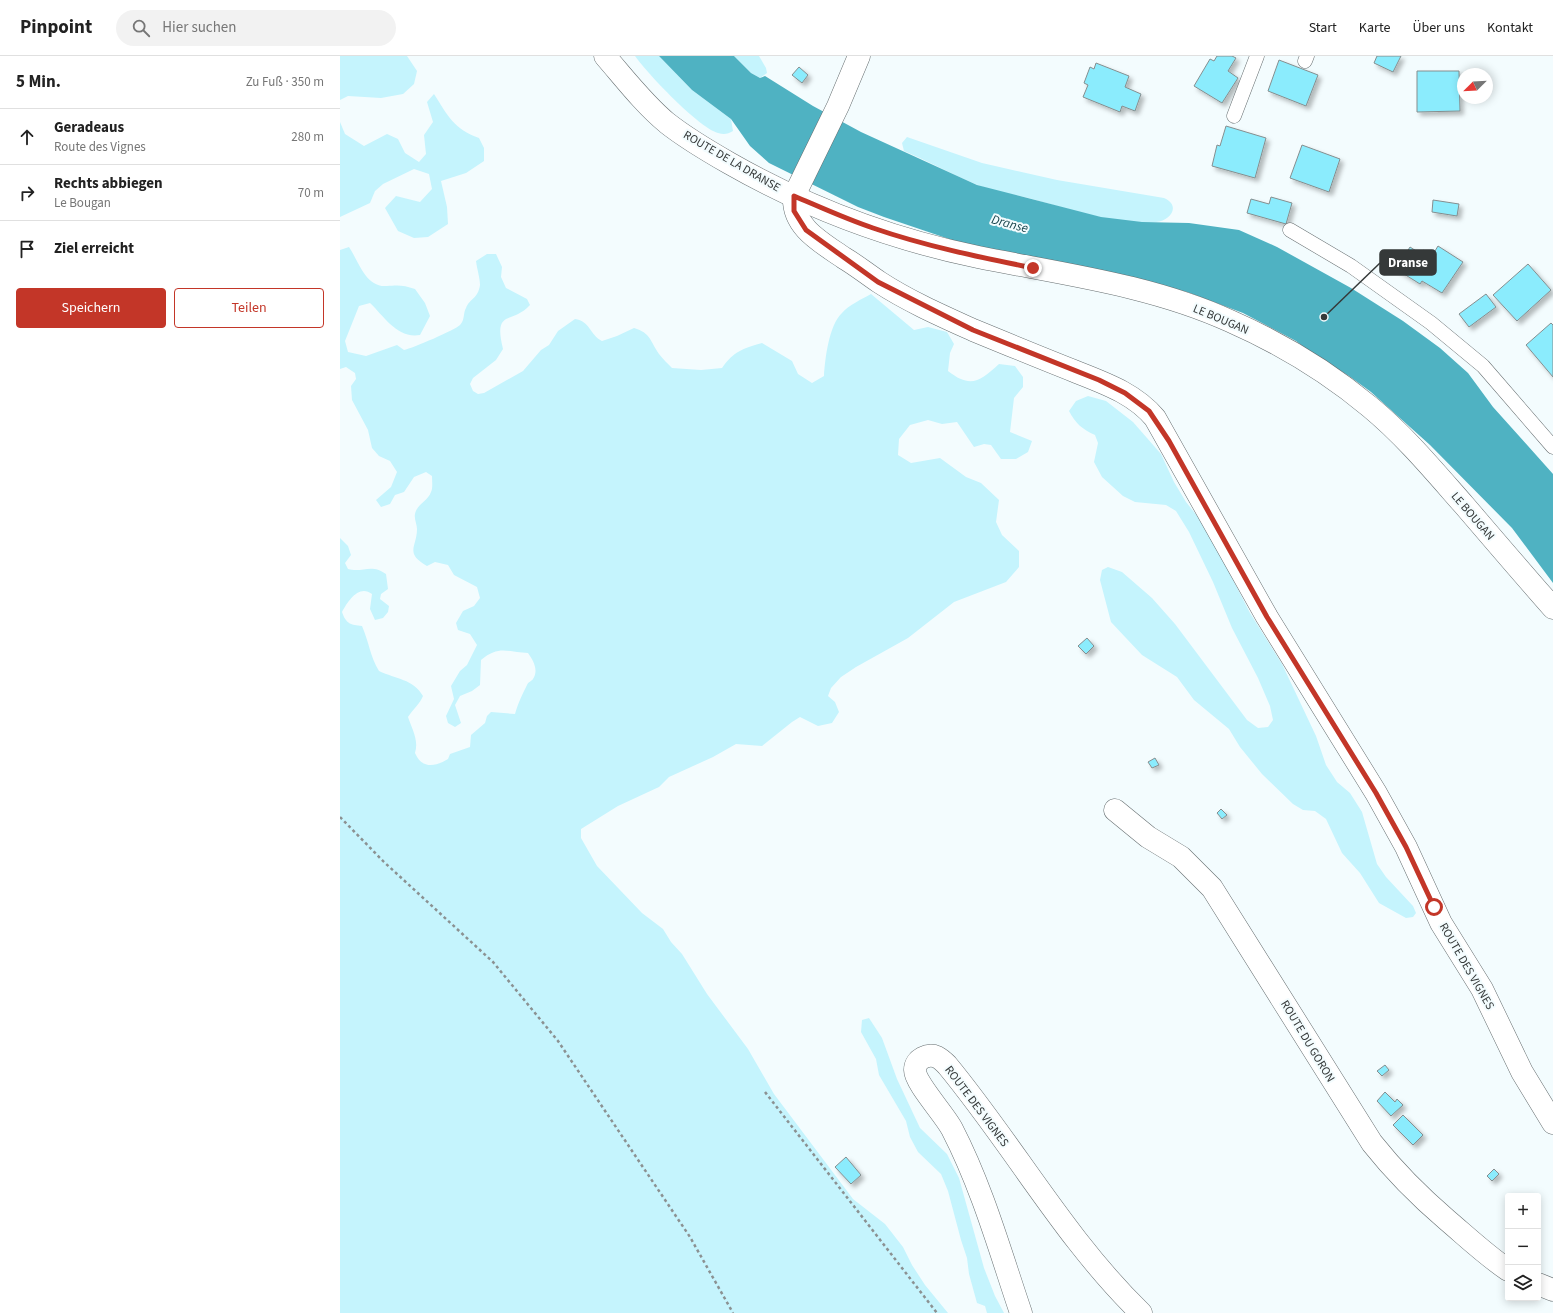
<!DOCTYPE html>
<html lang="de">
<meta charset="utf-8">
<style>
:root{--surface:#fff;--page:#f2f2f2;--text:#222;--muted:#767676;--line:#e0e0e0;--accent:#c33628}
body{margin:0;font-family:"Source Sans 3",sans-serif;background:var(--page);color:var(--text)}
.controls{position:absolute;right:12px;bottom:12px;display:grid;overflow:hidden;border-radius:4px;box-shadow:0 2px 10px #0003}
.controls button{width:36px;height:36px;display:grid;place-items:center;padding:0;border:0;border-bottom:1px solid var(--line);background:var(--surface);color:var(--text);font:20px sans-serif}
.compass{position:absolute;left:1117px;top:12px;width:36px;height:36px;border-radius:50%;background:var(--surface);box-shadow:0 2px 10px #0003;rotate:246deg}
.stop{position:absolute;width:12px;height:12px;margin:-9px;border:3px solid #c33628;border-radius:50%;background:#fff}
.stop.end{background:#c33628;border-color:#fff;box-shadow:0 1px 4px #0008}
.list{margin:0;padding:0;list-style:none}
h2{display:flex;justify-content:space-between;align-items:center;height:52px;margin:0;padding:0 16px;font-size:17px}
h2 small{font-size:13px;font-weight:400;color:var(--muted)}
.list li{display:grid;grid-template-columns:26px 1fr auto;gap:12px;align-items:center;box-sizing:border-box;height:56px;padding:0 16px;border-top:1px solid var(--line)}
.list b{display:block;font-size:15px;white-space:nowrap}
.list p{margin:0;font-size:13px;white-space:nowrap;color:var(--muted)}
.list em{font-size:13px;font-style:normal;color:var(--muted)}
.actions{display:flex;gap:8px;padding:12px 16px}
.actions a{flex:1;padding:9px 0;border:1px solid var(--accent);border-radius:4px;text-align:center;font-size:14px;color:var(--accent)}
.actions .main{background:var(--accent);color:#fff}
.icon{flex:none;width:22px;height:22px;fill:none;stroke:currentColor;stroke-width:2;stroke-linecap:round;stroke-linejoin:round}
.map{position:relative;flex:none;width:1213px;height:1257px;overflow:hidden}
header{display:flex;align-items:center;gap:24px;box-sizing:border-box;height:56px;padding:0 20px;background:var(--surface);border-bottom:1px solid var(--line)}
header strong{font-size:19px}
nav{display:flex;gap:22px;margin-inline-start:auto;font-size:14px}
.search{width:280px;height:36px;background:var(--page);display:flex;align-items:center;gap:10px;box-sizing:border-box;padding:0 14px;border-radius:22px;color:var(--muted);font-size:15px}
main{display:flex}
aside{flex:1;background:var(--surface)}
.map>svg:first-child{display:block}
</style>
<header>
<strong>Pinpoint</strong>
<div class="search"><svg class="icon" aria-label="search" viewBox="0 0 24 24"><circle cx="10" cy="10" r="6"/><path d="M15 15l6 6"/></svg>Hier suchen</div>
<nav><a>Start</a><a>Karte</a><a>Über uns</a><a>Kontakt</a></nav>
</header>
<main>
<aside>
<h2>5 Min.<small>Zu Fuß · 350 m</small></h2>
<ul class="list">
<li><svg class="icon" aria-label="ahead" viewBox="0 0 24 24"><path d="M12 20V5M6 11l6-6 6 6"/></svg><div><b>Geradeaus</b><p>Route des Vignes</p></div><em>280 m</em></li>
<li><svg class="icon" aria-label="right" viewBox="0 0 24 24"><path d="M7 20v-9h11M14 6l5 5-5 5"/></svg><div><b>Rechts abbiegen</b><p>Le Bougan</p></div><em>70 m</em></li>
<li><svg class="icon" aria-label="arrive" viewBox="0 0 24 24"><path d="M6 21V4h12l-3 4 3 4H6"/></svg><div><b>Ziel erreicht</b></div></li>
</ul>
<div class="actions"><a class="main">Speichern</a><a>Teilen</a></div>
</aside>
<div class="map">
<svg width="1213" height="1257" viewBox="0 0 1213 1257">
<defs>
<filter id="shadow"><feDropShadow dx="3.5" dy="3.5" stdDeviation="2" flood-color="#0004"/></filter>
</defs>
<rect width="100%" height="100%" fill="#f3fcfe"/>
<g fill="#c5f4fd">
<path d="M0,0H67L77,15L74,28L63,38L41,42L8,40L0,44Z"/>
<path d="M295,0H319L352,34L391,63L393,75C388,78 384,79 378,77C358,71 308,18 295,0Z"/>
<path d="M394,0H419L426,12L427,17L420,22L411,17Z"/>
<path d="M94,38C108,60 114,73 139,82L144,92V105L126,117L101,125L107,151L108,168L88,181L74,182L58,175L45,152L56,140L80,146L92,133L89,118L74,113L43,128L35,135L30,147L0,161V66L5,78L24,90L47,78L58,83L65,97L79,106L86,98L84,79L93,66L87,46Z"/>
<path d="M567,81L642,107L717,124L824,142C841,149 831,165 816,166C777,170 727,152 688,142C671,138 652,135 635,128C611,118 588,105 564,95L562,87Z"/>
<path d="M9,191C19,206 26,232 47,230C58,229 64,229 75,233L85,247L90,260L80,279C57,283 44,260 30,247L19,250L5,285L8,296L26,300L57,289L64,294C73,292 115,274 120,269C125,264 123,257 126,252C130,242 138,243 140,229C140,222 137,213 136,205L147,198H156L162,211L161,221L166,232L187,243L190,249C172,269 153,252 163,293L156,304L133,322L130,328L133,335L138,338L144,337L183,315L201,294L209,289L218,275L235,263C250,265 250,279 262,285L277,280L294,272C311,277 310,285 319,298C323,303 328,308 332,312L361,314L382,312C394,295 402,293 422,287L452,305L458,318L472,327L484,320C485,303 489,269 502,257C509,249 522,243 531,238L574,274L588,271L607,276L614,288L610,297L608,315C631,333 640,325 659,308L675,310L683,321V331L674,342L670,376L692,385L688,396L676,403H661L651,389L644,388L634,391L617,366L602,368L588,364L570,369L559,383L558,399L571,407L600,402L626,421L641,427L659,444L656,466L662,479L679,495V511L666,526L614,546L568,582L516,611L501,621L491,632L488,640L495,646L499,656L492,667L478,670L460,661L452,666L422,690L396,688L373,701L329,721L319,731L278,750L241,773V782L257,810L302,857L323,873L331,886L342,898L367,938L408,993L434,1038L513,1143L545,1168L563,1191L572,1209L585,1229L608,1257H0V482L8,490L11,499L5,507L8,513C23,517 31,507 46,518L48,533L41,538L40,543L49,550L48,556L43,562L35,564L30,553L32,538C19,528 8,545 2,556C6,568 11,569 22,570C29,586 30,600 39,615C56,623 73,623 83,640C80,648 73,653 68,661C72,673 79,684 75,697C82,713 95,711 108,703L110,698L130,691L131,679L145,667L147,660L151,656L175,658C178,647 182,639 187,629C188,626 192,625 193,623C199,614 193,604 188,597C167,596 159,589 141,604L140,629L132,635L120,640L115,649L121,667L115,671L108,667L106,660L114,643L111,630L120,615L127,609L137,589L130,578L118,574L116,567L123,555L134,550L140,542L137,531L114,519L108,509L95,506L87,510C64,497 77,491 77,473C77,468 74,463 75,458C77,448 88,445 91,436C93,432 92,425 92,420L86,416L74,421L64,436L55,439L50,448L41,451L36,444L51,431L57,416L50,405L39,400L32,392L28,374L12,344L11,330L16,323L15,317L6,311L0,313V194Z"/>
<path d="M748,340L766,345L793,366L821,398L834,426L846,446L866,471L910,557L942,608L976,680L986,709L997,726L1010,737L1022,756L1037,808L1046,821L1073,850L1076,857L1073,861L1066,862L1039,847L1020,817L1002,797L986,763L975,755L963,754L953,748L922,718L900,691L889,673L854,644L837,621L802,599L786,582L771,566L760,524L762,514L768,511L782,516L812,542L835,568L907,664L918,672L928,671L933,664L930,650L918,622L892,572L873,526L849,476L836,455L826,449L795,446L783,440L762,421L754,406L758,387L755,379C743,374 735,367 729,355L736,345Z"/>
<path d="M529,962L542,982L557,1023L580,1072L607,1098L619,1122L644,1212L655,1240L664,1257H647L645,1250L637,1247L629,1218L627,1202L621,1184L608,1135L601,1118L578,1096L570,1081L566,1065L539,1019L536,1003L521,976L522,964Z"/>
</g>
<path fill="#4fb2c2" d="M319,0H394L411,17L420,22L425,20L473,50L521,76L637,129L761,161L802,166L849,167L899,174L937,191L1011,232L1063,265L1100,292L1128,317L1153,351L1213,418V527L1172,472L1090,389L1031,336L1009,320L969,295L956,285L903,257L847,236L794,223L618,186L544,161L518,151L429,107L410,90L391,63L352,34Z"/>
<g fill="#8becfd" stroke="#858e8f" filter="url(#shadow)">
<path d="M877,0H892L896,2L888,15L898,22L882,47L854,30L870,3L874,5Z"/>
<path d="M1037,0H1061L1053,16L1034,7Z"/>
<path d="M939,4L978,19L966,50L928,35Z"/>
<path d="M756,7L789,20L785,31L801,38L795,55L782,50L780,56L743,41L748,29L744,27L750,11L754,13Z"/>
<path d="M459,11L468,19L462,27L452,19Z"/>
<path d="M1077,15H1119L1120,55L1077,56Z"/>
<path d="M886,70L926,82L915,122L872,110L877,89L880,90Z"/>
<path d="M962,89L1000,103L989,136L950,122Z"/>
<path d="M931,141L952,147L946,168L907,157L911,143L929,148Z"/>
<path d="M1093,144L1119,148L1117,160L1092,156Z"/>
<path d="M1098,190L1123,206L1102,237L1082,225L1080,228L1056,213L1070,191L1081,198L1083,194L1092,200Z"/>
<path d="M1188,208L1211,234L1177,265L1153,239Z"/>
<path d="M1146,238L1156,251L1129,271L1119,258Z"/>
<path d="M1211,267L1213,269V321L1186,289Z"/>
<path d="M747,582L754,590L746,598L738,590Z"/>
<path d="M815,702L819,709L812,712L808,706Z"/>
<path d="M881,753L887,759L882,763L877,757Z"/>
<path d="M1045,1009L1049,1014L1042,1020L1037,1015Z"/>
<path d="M1045,1036L1055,1046L1057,1043L1063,1049L1051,1060L1037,1045Z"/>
<path d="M1063,1059L1083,1079L1073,1089L1053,1069Z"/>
<path d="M506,1101L521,1119L511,1128L495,1111Z"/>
<path d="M1154,1113L1159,1118L1152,1125L1147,1120Z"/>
</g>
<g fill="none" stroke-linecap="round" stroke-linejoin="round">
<g stroke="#676f71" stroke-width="15">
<g id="service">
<path d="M965,5L967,0"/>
<path d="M894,60L917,0"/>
<path d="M950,174L1011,210L1091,267L1143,310L1213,391"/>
</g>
</g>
<g stroke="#676f71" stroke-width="23">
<g id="minor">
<path d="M265,0C285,23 304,48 327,67C346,82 368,95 389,107C466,151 551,183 638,201C722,218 811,229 890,265C940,287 988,316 1030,351C1065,380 1094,415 1124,449C1154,484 1183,518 1213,552"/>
<path d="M519,0L498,50L454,140C452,171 481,186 504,202C516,209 527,218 539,226C568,245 602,260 633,274C667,288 701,302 734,315C764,327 794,337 815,362L927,561L1036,737L1066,791L1101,867L1142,933L1182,1016L1213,1067"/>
<path d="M775,754L808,781L841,801L872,832L1032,1087C1055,1116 1079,1140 1107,1164C1127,1181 1146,1199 1168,1214"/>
<path d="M1198,1228L1213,1234"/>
<path d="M681,1257C660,1195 642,1131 612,1073C605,1059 575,1027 575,1014C575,1003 588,997 597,1001C601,1003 604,1006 607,1009C674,1090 725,1183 801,1257"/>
</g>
</g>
<g stroke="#8b9192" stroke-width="2.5" stroke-dasharray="3 3" stroke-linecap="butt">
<path d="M0,761L44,806L153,906L218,985L350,1181L393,1257"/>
<path d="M425,1036L597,1257"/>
</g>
<use href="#service" stroke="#fff" stroke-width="14"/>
<use href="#minor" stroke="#fff" stroke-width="22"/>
</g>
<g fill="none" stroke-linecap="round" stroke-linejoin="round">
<path stroke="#c33628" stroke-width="5" d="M693,212C639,201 585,190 533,172C506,163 480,151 454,140V155L466,174L538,226L633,274L759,324L785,337L809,355L829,385L927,561L1036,737L1066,791L1094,851"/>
</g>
<g text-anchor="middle" stroke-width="4" stroke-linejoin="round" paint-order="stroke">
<g font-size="12" fill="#353939" stroke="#f3fcfe">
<text transform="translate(392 105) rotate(30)" y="4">ROUTE DE LA DRANSE</text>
<text transform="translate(881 263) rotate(23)" y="4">LE BOUGAN</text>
<text transform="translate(1133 460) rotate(49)" y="4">LE BOUGAN</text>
<text transform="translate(1127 910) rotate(60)" y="4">ROUTE DES VIGNES</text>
<text transform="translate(968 985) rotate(59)" y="4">ROUTE DU GORON</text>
<text transform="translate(637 1050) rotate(53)" y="4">ROUTE DES VIGNES</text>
</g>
<g font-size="13" font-style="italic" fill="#113e46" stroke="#f3fcfe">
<text transform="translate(670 167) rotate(15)" y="5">Dranse</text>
</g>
</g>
<path fill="none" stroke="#353939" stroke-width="1.5" d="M984 261L1040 207"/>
<circle fill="#353939" stroke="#f3fcfe" stroke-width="1.5" cx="984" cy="261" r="4"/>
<rect fill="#353939" stroke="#353939" stroke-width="1.5" x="1040" y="194" width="56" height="25" rx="4"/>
<g font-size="13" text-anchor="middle" font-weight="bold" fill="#fff">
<text x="1068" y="211">Dranse</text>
</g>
</svg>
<div class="controls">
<button>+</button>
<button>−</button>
<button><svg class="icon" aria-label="layers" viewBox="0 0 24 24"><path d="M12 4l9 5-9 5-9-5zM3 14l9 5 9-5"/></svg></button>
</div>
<svg class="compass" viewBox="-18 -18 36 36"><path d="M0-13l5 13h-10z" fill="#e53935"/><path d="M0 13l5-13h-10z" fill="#767676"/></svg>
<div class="stop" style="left:1094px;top:851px"></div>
<div class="stop end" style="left:693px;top:212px"></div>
</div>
</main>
